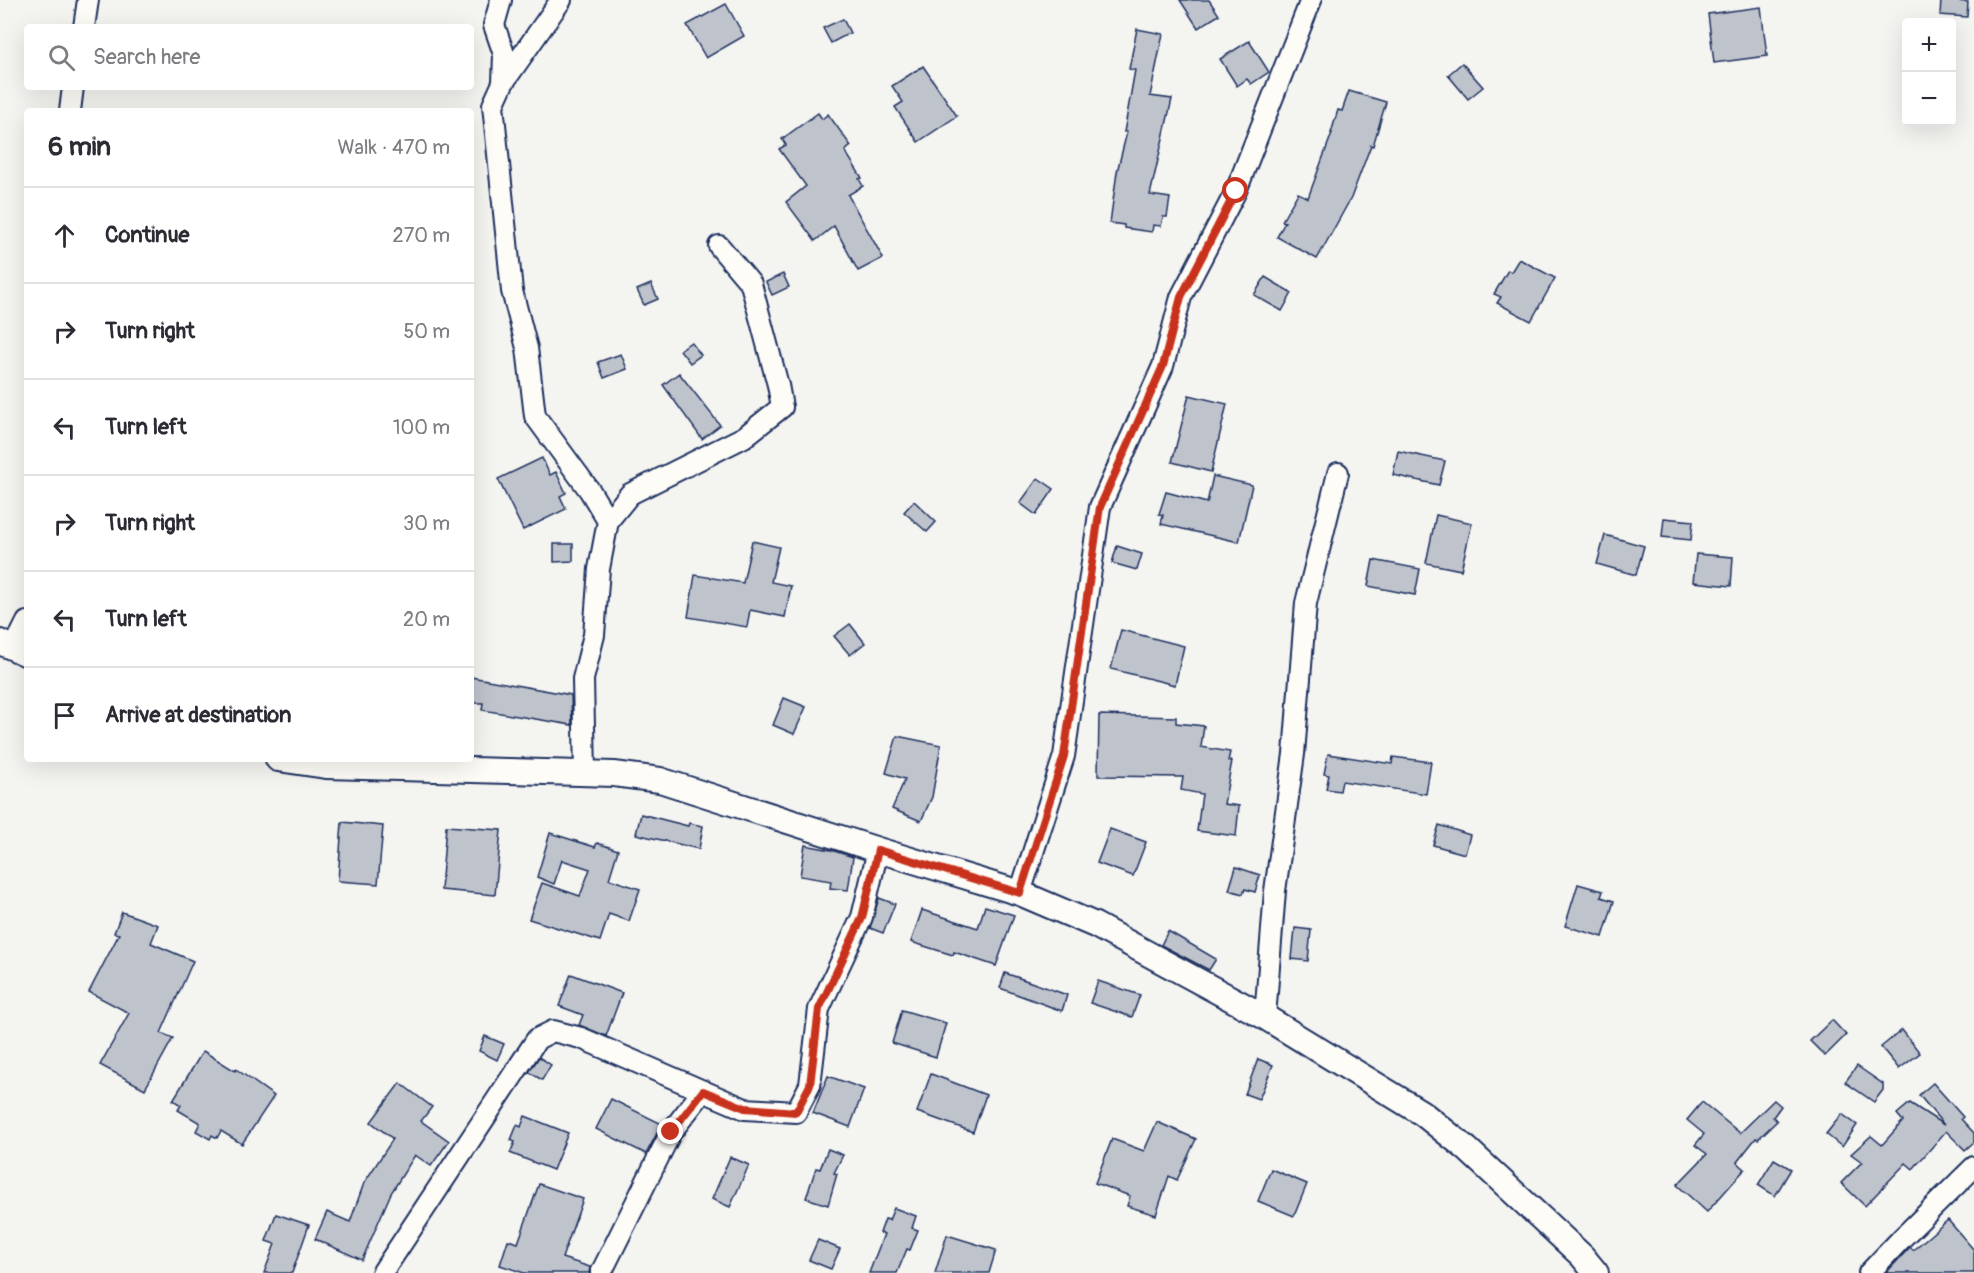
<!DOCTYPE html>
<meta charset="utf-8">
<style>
:root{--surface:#fff;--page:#f7f7f7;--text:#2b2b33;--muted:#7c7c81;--line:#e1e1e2}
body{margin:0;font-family:Pangolin,sans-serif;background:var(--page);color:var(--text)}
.controls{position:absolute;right:18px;top:18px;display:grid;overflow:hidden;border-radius:6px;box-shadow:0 6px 24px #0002}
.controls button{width:54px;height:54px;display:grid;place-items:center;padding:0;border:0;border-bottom:2px solid var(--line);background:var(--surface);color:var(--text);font:30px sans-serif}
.stop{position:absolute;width:18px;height:18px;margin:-14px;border:4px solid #c8321e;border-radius:50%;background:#fff}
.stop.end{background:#c8321e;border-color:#fff;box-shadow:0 2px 6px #0008}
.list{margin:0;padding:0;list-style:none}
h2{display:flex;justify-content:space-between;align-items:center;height:78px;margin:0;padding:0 24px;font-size:26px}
h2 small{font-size:20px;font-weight:400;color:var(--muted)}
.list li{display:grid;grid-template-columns:39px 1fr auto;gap:18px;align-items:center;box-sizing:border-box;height:96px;padding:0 24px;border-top:2px solid var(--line)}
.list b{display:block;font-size:22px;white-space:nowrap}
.list em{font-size:20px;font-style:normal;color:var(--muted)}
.icon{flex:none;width:33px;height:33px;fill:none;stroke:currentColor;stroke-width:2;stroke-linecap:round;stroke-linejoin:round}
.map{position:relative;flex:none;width:1974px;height:1273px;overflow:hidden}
.search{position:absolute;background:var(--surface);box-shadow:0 6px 24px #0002;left:24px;top:24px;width:450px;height:66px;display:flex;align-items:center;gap:15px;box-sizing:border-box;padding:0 21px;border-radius:6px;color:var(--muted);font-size:22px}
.panel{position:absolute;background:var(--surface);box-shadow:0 6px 24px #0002;left:24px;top:108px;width:450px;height:654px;border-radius:6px}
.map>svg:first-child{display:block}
</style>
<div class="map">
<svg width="1974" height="1273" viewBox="0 0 1974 1273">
<rect width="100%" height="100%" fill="#f4f4f1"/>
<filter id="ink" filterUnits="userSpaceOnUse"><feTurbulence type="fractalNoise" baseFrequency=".0167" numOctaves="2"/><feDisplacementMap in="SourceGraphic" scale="12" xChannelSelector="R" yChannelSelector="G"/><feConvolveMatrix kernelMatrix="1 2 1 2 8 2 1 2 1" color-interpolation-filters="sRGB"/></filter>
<g filter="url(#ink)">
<g fill="#bfc3cc" stroke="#1b2f5e" stroke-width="1.5">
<path d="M1180,0H1209L1219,15L1198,28Z"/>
<path d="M1941,0L1968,2L1967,17L1940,15Z"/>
<path d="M726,4L744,36L706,58L687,25Z"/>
<path d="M1761,7L1767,56L1714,63L1708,14Z"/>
<path d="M843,19L850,33L831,43L823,28Z"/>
<path d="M1137,29L1163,34L1150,96L1172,99L1150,195L1170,198L1167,217H1163L1161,226L1153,225L1152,232L1124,228V225L1110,223L1117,172L1127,132H1124L1135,70L1129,69Z"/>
<path d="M1249,41L1269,72L1251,84L1247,79L1237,86L1220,59Z"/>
<path d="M1462,63L1483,87L1468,99L1448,75Z"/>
<path d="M923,66L957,116L918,142L895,107L903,102L892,86Z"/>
<path d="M1349,91L1386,102L1373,146L1371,145L1351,198L1317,259L1277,237L1285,222L1282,221L1298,193L1308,198L1332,133H1331L1338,110L1342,111Z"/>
<path d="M818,113L822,119L828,114L851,146L845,151L862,178L859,179L863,186L848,195L883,258L858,271L834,226L815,241L786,202L806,186L779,149L786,145L782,139Z"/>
<path d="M1519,259L1555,278L1531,321L1497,303L1501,297L1494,294L1508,270L1511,272Z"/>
<path d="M783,274L789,287L772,295L766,282Z"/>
<path d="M1265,277L1292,293L1282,311L1254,295Z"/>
<path d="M651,284L658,299L644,305L637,290Z"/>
<path d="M691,342L701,355L690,363L680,350Z"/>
<path d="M621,354L627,369L604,378L598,362Z"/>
<path d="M679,373L720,425L702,439L663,385Z"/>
<path d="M1189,395L1227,404L1211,472L1172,462Z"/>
<path d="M1398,451L1445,461L1439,485L1393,475Z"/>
<path d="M542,458L550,475L556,472L566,493L560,496L566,509L523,530L498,479Z"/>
<path d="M1213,476L1252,485L1239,542L1161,524L1163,515L1159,514L1166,492L1207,503Z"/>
<path d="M1038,478L1054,489L1036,515L1020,503Z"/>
<path d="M914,501L936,522L927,532L904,512Z"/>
<path d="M1436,515L1472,523L1461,570L1426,563Z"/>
<path d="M1664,518L1693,521L1691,540L1662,537Z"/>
<path d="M1605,535L1644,546L1636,575L1597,564Z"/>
<path d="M752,541L779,547L771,582L791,586L785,617L750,610L747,627L688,617L695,575L743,583Z"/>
<path d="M554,544H573V561L554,562Z"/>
<path d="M1117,546L1142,554L1137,570L1112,563Z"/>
<path d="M1696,554L1733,557L1731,586L1693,582Z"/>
<path d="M1373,560L1420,569L1415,595L1368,586Z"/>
<path d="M850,624L865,643L850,655L834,636Z"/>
<path d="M1121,630L1184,646L1175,685L1111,669Z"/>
<path d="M471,677L571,695L572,725L482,710L483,703H471Z"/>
<path d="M784,698L806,707L794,734L773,725Z"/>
<path d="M1099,715L1176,717V723L1204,726L1201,747L1230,752L1228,761H1232L1224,804L1239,806L1236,836L1197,831L1202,794L1181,790L1183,777L1098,776Z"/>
<path d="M897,736L941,745L932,797L921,821L892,809L905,779L886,773Z"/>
<path d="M1328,754L1392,764L1393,757L1431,762L1426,794L1342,781L1340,791L1326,789L1329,775L1324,774Z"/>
<path d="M641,814L688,826L689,823L703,826L699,849L636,834Z"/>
<path d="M342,822L383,826L378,884L338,881Z"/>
<path d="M1439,825L1470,835L1465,854L1433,845Z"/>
<path d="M446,826L501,830L495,895L441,890Z"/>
<path d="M1110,829L1146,842L1133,876L1097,863Z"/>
<path d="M550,833L595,847L597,843L618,850L609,879L640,889L629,921L609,914L600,941L529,919L542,883L580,896L590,869L562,860L554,884L537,877Z"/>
<path d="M805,845L831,850L853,857L848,890L830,888L831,881L800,876Z"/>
<path d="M1236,867L1260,875L1255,892L1245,889L1243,894L1229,890Z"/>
<path d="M1578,884L1603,891L1601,897L1614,901L1603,937L1565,926Z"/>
<path d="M879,898L895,904L883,933L870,928Z"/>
<path d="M985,906L1014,915L996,966L954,952L953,955L911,942L922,910L978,928Z"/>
<path d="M122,912L158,925L151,943L193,961L161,1033L173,1038L145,1089L100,1065L129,1013L89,992L119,934L114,933Z"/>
<path d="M1295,928L1311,930L1308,961L1292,959Z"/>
<path d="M1168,931L1216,959L1209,970L1161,945Z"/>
<path d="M1005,973L1067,995L1062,1011L1000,988Z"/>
<path d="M571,974L622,993L606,1036L579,1025L583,1015L559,1006Z"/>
<path d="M1098,981L1140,995L1132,1017L1090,1003Z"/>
<path d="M902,1010L946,1023L936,1057L892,1043Z"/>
<path d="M1832,1020L1846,1035L1825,1056L1810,1041Z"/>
<path d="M1902,1030L1920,1053L1899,1069L1881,1047Z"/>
<path d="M485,1036L504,1044L497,1060L479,1051Z"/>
<path d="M203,1051L235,1071L236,1069L274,1096L242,1144L221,1131L217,1138L212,1135L210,1139L196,1131L200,1123L178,1110L181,1105L173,1100Z"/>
<path d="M539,1057L551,1065L542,1080L529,1072Z"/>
<path d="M1258,1059L1273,1065L1259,1099L1245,1094Z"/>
<path d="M1857,1066L1883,1084V1090L1874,1102L1845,1082Z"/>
<path d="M931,1074L986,1095L973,1132L917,1112Z"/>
<path d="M828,1076L864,1089L850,1127L813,1113Z"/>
<path d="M400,1083L432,1107L421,1121L449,1141L431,1166L415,1155L391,1193L362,1260L315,1239L327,1212L350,1222L364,1183L393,1139L371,1122Z"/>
<path d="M1933,1083L1963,1117L1961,1119L1974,1133V1142L1965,1150L1946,1131L1913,1169L1906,1163L1865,1206L1841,1183L1862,1162L1851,1154L1871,1136L1882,1145L1903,1121L1897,1114L1910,1103L1944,1125L1919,1095Z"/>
<path d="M611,1099L662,1124L646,1154L596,1129Z"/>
<path d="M1774,1100L1781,1106L1773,1117L1777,1121L1758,1139L1756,1138L1737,1162L1745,1169L1707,1212L1677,1185L1707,1154L1695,1145L1704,1134L1687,1120L1702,1102L1740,1133Z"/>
<path d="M1842,1114L1857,1125L1842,1147L1826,1134Z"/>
<path d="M525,1116L568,1133L553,1170L510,1153L515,1142L511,1140L517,1125L521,1127Z"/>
<path d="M1157,1122L1196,1139L1177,1180L1169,1176L1156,1215L1127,1206L1130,1196L1095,1183L1112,1139L1144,1151Z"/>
<path d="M828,1149L843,1155L834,1173L837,1174L828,1205L806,1198L816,1168L820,1169Z"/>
<path d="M730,1157L749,1165L730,1207L712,1199Z"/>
<path d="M1774,1159L1791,1169L1775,1196L1758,1185Z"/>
<path d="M1271,1169L1307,1184L1294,1216L1258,1201Z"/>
<path d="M539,1184L583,1199L562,1258L590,1267L589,1273H524L500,1265L508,1240L518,1243Z"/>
<path d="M894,1208L916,1216L912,1228L918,1230L910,1250L907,1249L897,1273H869L884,1234L880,1233L885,1219L889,1220Z"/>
<path d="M276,1214L309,1225L292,1273H264L275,1244L266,1241Z"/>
<path d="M1948,1220L1974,1250V1273H1886L1910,1247L1913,1250Z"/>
<path d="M947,1235L996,1250L989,1273H935Z"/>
<path d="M818,1240L840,1249L831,1269L809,1260Z"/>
</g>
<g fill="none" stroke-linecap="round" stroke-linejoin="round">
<g stroke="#1b2f5e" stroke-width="24">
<g id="minor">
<path d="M501,0L494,25L504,54L503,83L493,105L512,291L527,348L535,416L590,491L608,521L599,569L594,635L583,679L585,774"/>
<path d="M84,27L88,0"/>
<path d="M503,83L561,0"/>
<path d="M70,111L73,87"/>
<path d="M608,521L630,494L744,437L782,407L778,385L751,284L719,246"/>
<path d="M14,648L27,622"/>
<path d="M1020,893L1064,756L1100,507L1163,366L1181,297L1236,191L1311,0"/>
<path d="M1265,1017L1275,891L1294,754L1306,603L1338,473"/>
<path d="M382,1273L537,1039L553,1031L581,1038L703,1091"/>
<path d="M601,1273L671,1132L703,1091L745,1109L796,1112L810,1085L819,1009L862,917L878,850"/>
<path d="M1869,1273L1902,1238L1974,1167"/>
</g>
</g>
<g stroke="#1b2f5e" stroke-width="28">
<g id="tertiary">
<path d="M0,642L27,654"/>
<path d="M278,759L326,766L614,774L660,780L878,850L1020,893L1095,925L1265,1017L1422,1113L1467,1149L1582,1256L1596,1273"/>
</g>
</g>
<use href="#minor" stroke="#fdfcf7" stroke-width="20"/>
<use href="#tertiary" stroke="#fdfcf7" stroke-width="24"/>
</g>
</g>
<g fill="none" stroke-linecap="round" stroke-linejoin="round" filter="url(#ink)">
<path stroke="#c8321e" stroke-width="8" d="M671,1132L703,1091L745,1108L796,1112L810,1085L819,1009L862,918L878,850L1020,893L1064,756L1100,507L1163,366L1181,297L1236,191"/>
</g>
</svg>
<div class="controls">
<button>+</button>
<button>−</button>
</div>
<div class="stop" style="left:1236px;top:191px"></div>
<div class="stop end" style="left:671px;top:1132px"></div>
<div class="search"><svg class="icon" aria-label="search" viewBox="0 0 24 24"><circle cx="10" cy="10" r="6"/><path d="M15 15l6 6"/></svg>Search here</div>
<section class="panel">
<h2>6 min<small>Walk · 470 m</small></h2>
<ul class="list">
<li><svg class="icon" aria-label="ahead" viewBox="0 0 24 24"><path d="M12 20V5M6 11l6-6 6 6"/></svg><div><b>Continue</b></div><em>270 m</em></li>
<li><svg class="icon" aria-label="right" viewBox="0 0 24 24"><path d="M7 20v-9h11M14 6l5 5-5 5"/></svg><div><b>Turn right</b></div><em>50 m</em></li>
<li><svg class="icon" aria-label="left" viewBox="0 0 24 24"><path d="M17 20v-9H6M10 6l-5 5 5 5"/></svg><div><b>Turn left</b></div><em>100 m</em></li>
<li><svg class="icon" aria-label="right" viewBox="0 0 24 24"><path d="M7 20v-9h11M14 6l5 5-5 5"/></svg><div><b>Turn right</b></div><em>30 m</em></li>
<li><svg class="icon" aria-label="left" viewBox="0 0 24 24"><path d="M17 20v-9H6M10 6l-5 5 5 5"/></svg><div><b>Turn left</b></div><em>20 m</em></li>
<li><svg class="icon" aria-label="arrive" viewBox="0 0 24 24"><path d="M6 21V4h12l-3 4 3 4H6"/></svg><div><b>Arrive at destination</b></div></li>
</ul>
</section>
</div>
